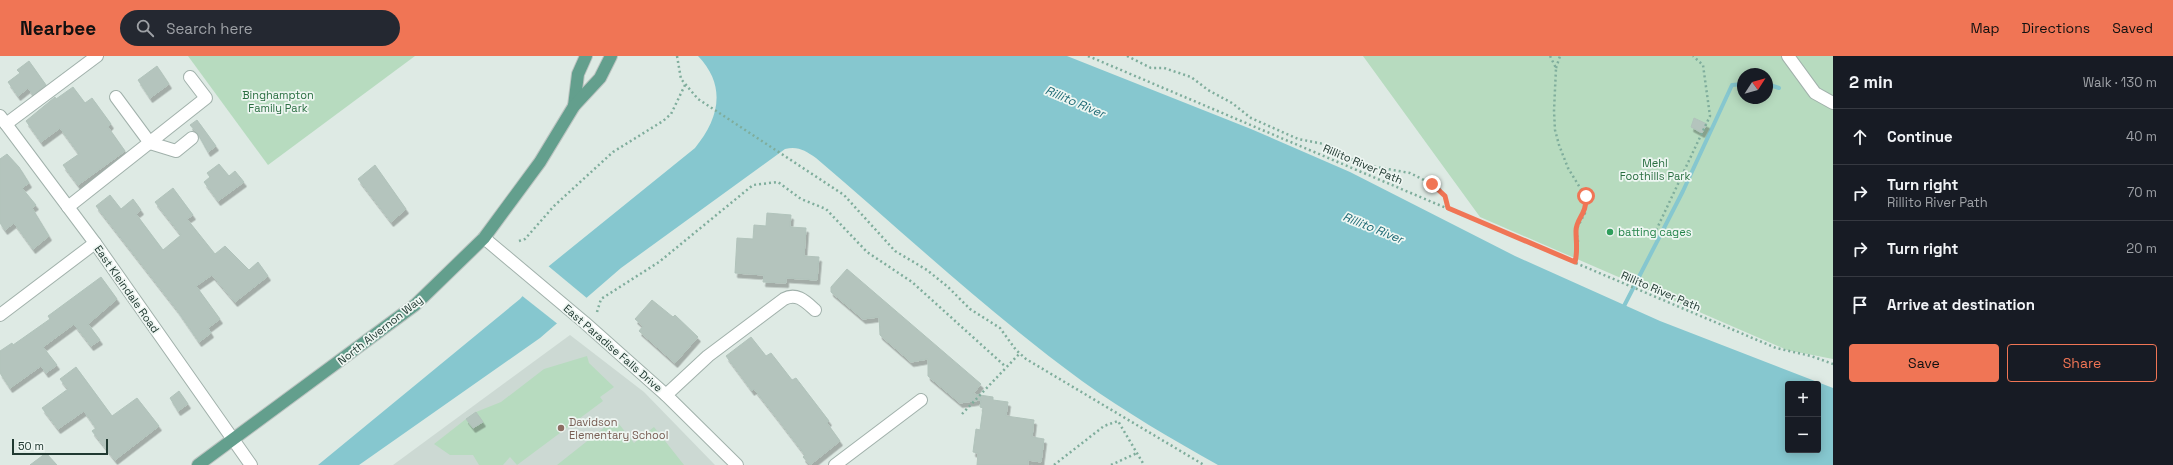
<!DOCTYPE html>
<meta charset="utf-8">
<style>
:root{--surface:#171b24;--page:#242831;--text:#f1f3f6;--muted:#9ea1a6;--line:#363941;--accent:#f07555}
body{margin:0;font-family:"Space Grotesk",sans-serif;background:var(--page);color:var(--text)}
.controls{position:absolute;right:12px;bottom:12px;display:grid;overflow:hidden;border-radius:4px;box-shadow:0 2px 10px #0003}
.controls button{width:36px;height:36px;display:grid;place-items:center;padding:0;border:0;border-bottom:1px solid var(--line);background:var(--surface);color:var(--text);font:20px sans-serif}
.compass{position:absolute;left:1737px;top:12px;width:36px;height:36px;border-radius:50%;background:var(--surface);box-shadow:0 2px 10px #0003;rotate:54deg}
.scale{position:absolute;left:12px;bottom:10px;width:96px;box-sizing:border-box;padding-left:4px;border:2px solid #203931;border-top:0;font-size:11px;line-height:14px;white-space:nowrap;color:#203931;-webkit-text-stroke:3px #eef6f2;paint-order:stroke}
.stop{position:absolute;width:12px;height:12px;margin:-9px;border:3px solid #f07555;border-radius:50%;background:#fff}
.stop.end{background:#f07555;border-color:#fff;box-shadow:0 1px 4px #0008}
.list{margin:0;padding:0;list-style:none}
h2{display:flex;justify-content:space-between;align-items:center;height:52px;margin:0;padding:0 16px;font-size:17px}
h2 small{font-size:13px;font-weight:400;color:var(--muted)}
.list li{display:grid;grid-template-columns:26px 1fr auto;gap:12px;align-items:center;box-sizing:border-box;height:56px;padding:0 16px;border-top:1px solid var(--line)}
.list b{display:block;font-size:15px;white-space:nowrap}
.list p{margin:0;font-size:13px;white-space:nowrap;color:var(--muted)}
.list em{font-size:13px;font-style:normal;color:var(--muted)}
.actions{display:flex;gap:8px;padding:12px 16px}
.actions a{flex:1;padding:9px 0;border:1px solid var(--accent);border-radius:4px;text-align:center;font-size:14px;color:var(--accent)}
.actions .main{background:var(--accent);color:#111}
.icon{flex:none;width:22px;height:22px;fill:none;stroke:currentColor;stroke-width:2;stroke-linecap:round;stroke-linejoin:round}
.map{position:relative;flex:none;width:1833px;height:409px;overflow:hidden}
header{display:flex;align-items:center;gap:24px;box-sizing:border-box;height:56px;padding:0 20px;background:var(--accent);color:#111}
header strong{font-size:19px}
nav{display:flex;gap:22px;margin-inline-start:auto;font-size:14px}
.search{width:280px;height:36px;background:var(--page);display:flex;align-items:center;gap:10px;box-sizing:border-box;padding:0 14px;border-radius:22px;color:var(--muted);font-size:15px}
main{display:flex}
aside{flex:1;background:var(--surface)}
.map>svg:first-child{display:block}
</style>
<header>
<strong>Nearbee</strong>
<div class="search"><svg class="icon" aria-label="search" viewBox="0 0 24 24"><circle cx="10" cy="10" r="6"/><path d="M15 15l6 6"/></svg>Search here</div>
<nav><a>Map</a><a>Directions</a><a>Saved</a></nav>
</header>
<main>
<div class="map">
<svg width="1833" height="409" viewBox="0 0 1833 409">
<defs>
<filter id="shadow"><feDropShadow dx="2.5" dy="4.5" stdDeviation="0" flood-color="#0004"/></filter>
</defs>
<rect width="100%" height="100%" fill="#deeae4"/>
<path fill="#ccd9d3" d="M570,279L644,336L715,409H393Z"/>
<g fill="#b7dbbf" fill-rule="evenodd">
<path d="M188,0H415L268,109Z"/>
<path d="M1363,0H1833V303L1787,294L1480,161ZM1743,18H1767V42H1743Z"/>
<path d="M587,300L589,307L614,331L600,341L603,345L517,409L510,401L503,409H479L473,399H450L434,388L466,363L474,372L483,366L476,356L501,346L544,313Z"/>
<path d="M615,363L634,387L654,371L684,409H557Z"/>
</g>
<path fill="#86c7cf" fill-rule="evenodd" d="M698,0H1067L1251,73L1350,116L1515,200L1660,265L1833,332V409H1218C1172,383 1125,356 1082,325C989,257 904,177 816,102C805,95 799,90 785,93L621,212L540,282L359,409H318L520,243L549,210L695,92C719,63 727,30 698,0ZM1788,328H1818V394H1788Z"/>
<path fill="#deeae4" d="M547,209L588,243L559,269L521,239Z"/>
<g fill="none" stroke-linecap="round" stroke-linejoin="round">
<g stroke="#86c7cf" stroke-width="4">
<path d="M1767,28L1779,32"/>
<path d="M1623,252L1683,135L1732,29L1743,28"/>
</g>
</g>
<g fill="#b4c4bd" stroke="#b1c3bb" filter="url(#shadow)">
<path d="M29,5L46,29L33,39L28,32L18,40L8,26L20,17L17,14Z"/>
<path d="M157,10L169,28L150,42L138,24Z"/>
<path d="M73,31L85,47L92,42L111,68L108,71L125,95L78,129L63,109L79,98L60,72L41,86L26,65L55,41L56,43Z"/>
<path d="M1694,62L1707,68L1702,77L1691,71Z"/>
<path d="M197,64L216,90L208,96L198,78L190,69Z"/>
<path d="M7,98L19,111L29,127L22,132L36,149L32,152L49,180L33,193L14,167L5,174L0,167V103Z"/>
<path d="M219,108L229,120L235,115L244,126L218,145L204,126L210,121L207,117Z"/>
<path d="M375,109L406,153L391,166L358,123Z"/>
<path d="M173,132L193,159L187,163L215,198L225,190L249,214L258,206L268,220L235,246L212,219L196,230L220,263L208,272L211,277L199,286L177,254L96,150L110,139L121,153L133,143L141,154L136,158L163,194L181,179L155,146Z"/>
<path d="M767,157L791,159L790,171L806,172L804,200L819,201L817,224L786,222V227L763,226L764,219L735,217L737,182L753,183L754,169L766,170Z"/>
<path d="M847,213L981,328L973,338L993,341V344L1008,346L1006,360L1034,364L1032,381L1044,383L1041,406L1028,404V409H977L978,397L973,396L976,373L980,374L983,352L980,351L981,344L960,347L928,320V303L911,306L880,279L879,261L863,263L831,236V231Z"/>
<path d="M101,221L117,243L88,268L100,284L91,290L74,268L43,291L57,309L46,317L41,310L10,332L0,317V295L12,287L13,289L50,263L48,260Z"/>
<path d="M652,244L673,261L675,259L698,281L675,307L639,275L643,270L635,263Z"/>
<path d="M751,281L766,300L771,297L792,324L796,322L829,365L827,367L840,385L810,409L803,401L805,399L776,361L754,333L752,335L726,300Z"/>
<path d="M76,311L112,360L137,342L159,370L115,404L92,375L96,372L84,355L58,373L42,352L68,333L60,323Z"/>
<path d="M179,335L188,348L178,355L170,342Z"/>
<path d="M476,356L483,366L473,372L466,363Z"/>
<path d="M46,397L57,409H30Z"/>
</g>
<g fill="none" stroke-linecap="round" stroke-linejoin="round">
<g stroke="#a1b1ab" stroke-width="14">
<g id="minor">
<path d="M1788,0L1815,37L1833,47"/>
<path d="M116,41L150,87L176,95L192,82"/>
<path d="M0,60L95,187L251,409"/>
<path d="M6,68L97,0"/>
<path d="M68,151L206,42L190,21"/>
<path d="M484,182L584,266L666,339L737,409"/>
<path d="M0,259L95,187"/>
<path d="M666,339L708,300L784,243C797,236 806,246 815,254"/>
<path d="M835,409L921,344"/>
</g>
</g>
<g stroke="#bcc4c1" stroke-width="14">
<g id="major">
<path d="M574,50L578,18L586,0"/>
<path d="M198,409L415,249L484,182L540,106L574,50L600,22L611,0"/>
</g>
</g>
<g stroke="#7fad9c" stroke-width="2.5" stroke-dasharray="2 3" stroke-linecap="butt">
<path d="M677,0L681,23L698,43L844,139L895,195L927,214L948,231L970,253L1000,272L1016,294L1026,303L1204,409"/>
<path d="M1088,0L1776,292L1811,300L1833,308"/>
<path d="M1127,0L1151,12H1164L1191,21L1208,34L1232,47L1251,62L1298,83L1329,89L1359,108L1410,117L1438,131L1445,140L1448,152"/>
<path d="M1550,0L1556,12L1554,55L1555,74L1559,89L1568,112L1585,140V157L1576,174L1578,185L1575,206"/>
<path d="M1556,12L1560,0"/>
<path d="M1652,183L1710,60L1703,9L1693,0"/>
<path d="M519,185L525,183L554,150L613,96L663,65L671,58L685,29"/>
<path d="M597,256L601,243L659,206L753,129L778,126L801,143L826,153L867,196L912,226L1006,311"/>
<path d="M962,358L1020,297"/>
<path d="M1054,409L1104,370L1118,365L1144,409"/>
<path d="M1111,409L1137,397"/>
</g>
<use href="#minor" stroke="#fff" stroke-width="12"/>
<use href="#major" stroke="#639f8d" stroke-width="12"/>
</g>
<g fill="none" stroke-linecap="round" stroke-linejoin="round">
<path stroke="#f07555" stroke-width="5" d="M1432,128L1445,140L1448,152L1575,206C1578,195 1576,186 1576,175C1576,162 1587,159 1586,140"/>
</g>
<circle fill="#2e9e5b" stroke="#eef6f2" stroke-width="1.5" cx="1610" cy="176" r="4"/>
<circle fill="#8d6e63" stroke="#eef6f2" stroke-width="1.5" cx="561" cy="372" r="4"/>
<g text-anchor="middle" stroke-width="3.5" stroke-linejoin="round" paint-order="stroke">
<g font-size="11" fill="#2b6f42" stroke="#eef6f2">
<text x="278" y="43">Binghampton<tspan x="278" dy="13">Family Park</tspan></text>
<text x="1655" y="111">Mehl<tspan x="1655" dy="13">Foothills Park</tspan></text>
</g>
<g font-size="11" fill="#203931" stroke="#eef6f2">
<text transform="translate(1363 108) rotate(23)" y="4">Rillito River Path</text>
<text transform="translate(127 233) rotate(55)" y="4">East Kleindale Road</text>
<text transform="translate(1661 235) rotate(23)" y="4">Rillito River Path</text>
<text transform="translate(380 274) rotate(-38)" y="4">North Alvernon Way</text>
<text transform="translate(613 292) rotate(41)" y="4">East Paradise Falls Drive</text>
</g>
<g font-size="11" fill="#27864d" stroke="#eef6f2" text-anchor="start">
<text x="1618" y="180">batting cages</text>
</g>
<g font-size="11" fill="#785e54" stroke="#eef6f2" text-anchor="start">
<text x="569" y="370">Davidson<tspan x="569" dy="13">Elementary School</tspan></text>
</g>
<g font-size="12" font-style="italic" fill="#1b6873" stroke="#eef6f2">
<text transform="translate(1075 46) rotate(23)" y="4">Rillito River</text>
<text transform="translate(1373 172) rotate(22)" y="4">Rillito River</text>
</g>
</g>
</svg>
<div class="controls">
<button>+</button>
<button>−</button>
</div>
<svg class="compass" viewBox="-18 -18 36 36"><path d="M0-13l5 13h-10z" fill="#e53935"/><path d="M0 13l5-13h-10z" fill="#9ea1a6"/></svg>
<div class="scale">50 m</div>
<div class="stop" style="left:1586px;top:140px"></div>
<div class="stop end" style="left:1432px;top:128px"></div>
</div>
<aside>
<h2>2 min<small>Walk · 130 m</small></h2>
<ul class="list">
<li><svg class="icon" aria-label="ahead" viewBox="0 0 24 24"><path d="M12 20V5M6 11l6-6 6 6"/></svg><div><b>Continue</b></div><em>40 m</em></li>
<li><svg class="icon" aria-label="right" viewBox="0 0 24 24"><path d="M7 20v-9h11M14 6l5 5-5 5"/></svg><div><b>Turn right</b><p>Rillito River Path</p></div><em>70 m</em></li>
<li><svg class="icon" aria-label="right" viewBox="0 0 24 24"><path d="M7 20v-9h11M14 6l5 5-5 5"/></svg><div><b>Turn right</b></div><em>20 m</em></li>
<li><svg class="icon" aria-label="arrive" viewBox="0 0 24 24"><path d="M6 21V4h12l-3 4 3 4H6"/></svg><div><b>Arrive at destination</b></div></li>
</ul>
<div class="actions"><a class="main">Save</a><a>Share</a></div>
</aside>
</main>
